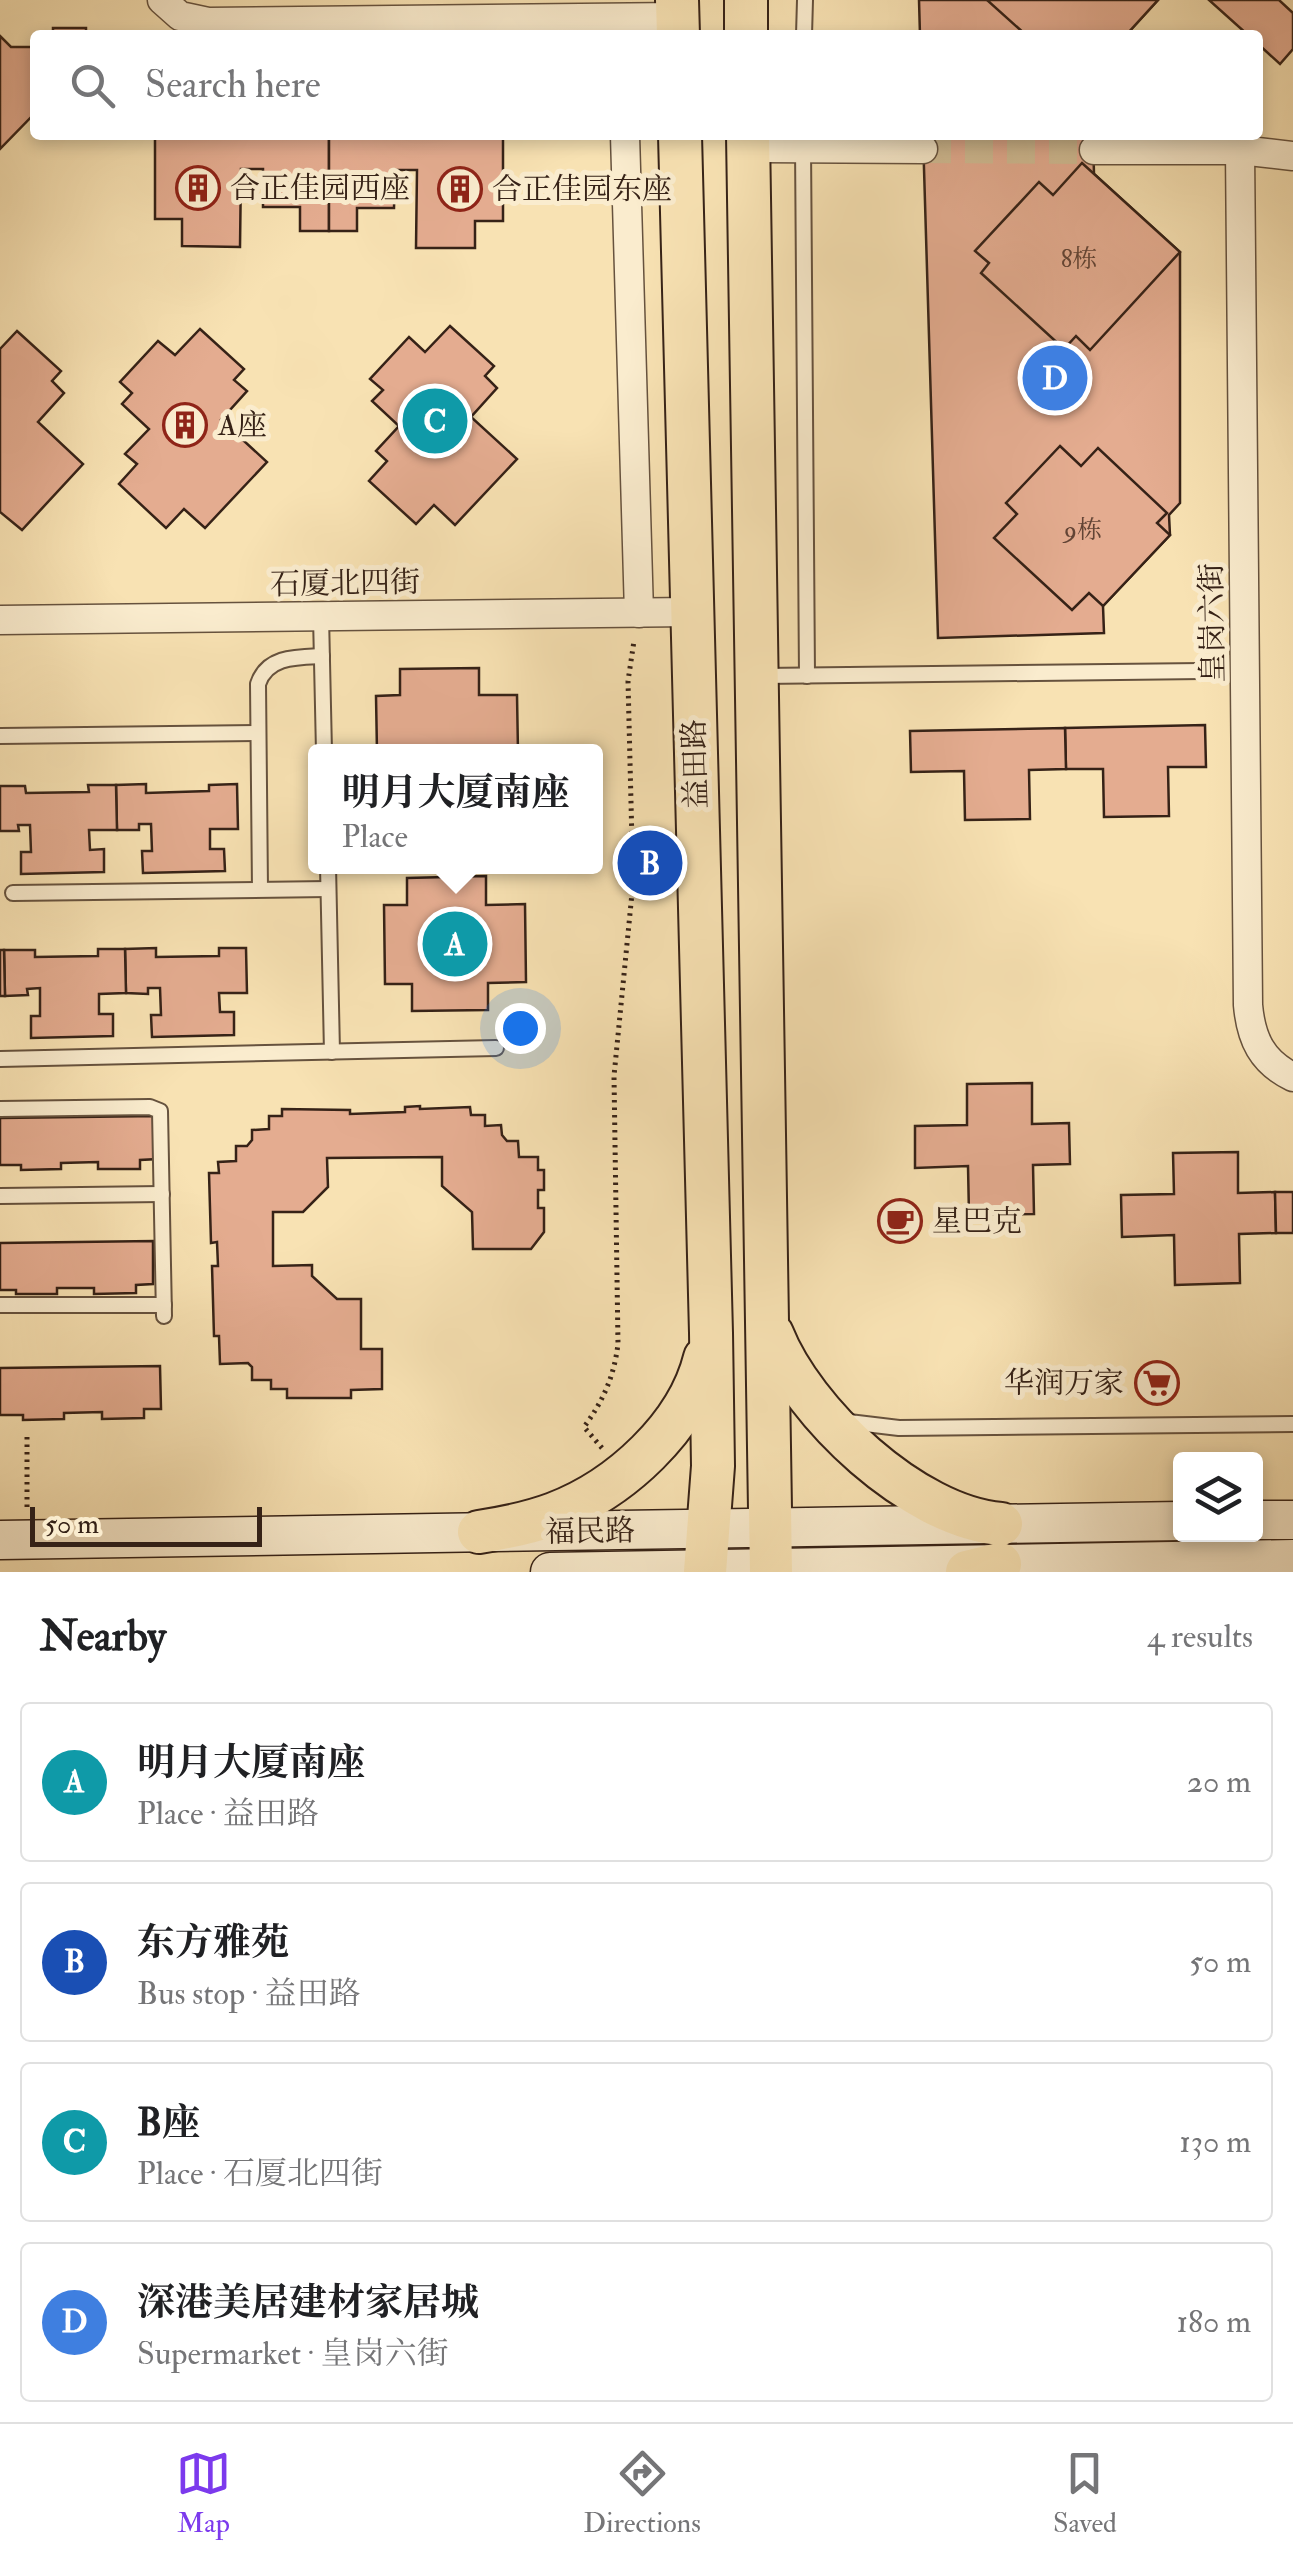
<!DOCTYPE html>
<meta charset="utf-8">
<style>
:root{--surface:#fff;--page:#f2f2f2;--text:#202124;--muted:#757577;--line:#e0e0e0;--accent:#7c3aed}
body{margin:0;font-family:"IM FELL Double Pica","Noto Serif SC",serif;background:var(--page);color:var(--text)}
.controls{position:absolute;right:30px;bottom:30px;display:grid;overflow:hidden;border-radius:10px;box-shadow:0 5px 15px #0003}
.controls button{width:90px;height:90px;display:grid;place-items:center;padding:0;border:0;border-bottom:2px solid var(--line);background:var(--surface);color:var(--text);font:50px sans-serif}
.scale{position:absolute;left:30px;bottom:25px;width:232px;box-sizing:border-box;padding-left:10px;border:5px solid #362217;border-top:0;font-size:28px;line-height:35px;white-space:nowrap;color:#362217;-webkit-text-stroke:8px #faecce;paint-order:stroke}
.you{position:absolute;left:520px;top:1028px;width:35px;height:35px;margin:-25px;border:8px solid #fff;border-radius:50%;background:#1a73e8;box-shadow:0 0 0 15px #1a73e833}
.badge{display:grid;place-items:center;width:65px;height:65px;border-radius:50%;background:var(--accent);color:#fff;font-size:32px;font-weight:700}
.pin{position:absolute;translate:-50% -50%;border:5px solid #fff;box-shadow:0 2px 10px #0006}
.popup{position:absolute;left:308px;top:744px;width:295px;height:130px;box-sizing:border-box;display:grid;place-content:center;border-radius:10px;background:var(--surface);filter:drop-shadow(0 2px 8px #0005);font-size:32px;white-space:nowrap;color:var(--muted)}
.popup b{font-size:38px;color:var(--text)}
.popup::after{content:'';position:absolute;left:50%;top:100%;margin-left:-20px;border:20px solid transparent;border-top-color:var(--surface)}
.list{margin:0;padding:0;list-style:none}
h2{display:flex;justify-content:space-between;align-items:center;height:130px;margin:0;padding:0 40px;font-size:42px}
h2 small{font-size:32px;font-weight:400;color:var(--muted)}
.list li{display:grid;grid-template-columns:65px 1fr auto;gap:30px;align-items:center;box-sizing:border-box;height:160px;margin:0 20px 20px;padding:0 20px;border:2px solid var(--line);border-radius:10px}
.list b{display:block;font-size:38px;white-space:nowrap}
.list p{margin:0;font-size:32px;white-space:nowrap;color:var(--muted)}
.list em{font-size:32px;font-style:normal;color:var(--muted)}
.icon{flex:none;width:55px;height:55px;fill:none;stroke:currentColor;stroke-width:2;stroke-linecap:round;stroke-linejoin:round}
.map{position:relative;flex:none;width:1293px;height:1572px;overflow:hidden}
.search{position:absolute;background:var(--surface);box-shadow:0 5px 15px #0003;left:30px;right:30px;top:30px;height:110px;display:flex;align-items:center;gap:25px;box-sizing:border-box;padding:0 35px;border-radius:10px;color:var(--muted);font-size:38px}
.sheet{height:850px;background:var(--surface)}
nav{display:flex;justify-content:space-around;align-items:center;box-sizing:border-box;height:140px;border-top:2px solid var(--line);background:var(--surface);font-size:28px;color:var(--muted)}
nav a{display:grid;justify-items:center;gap:5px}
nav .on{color:var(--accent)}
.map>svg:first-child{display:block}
</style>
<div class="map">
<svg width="1293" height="1572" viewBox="0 0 1293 1572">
<rect width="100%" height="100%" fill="#f8e2b3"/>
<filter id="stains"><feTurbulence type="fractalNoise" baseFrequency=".002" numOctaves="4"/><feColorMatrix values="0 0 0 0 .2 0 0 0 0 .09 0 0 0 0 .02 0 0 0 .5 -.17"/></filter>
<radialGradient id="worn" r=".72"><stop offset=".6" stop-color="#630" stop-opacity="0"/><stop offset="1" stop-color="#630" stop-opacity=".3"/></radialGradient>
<g fill="#e4ac90" stroke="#362217" stroke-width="2.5">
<path d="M919,0H1158L1126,35H920Z"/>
<path d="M987,0H1158L1126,35H1026Z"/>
<path d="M1209,0H1279L1293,13V49L1280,64L1258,44V35H1248Z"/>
<rect x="53" y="28" width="33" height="7"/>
<path d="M0,36L11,47H35V113L0,149Z"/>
<path d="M155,135H329V231H300V207H263V169H241L240,247L182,246V219H155Z"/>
<path d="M329,135H503V221H475V248H416L417,170H395L394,208H357V231H329Z"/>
<path d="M923,135H1093L1094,174L1180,252V503L1169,515L1170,535L1103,606L1104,633L938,638Z"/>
<path d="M1082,163L1180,252L1090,350L1076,336L1064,349L981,273L989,263L975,251L1039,182L1053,195Z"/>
<path d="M450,326L494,366L485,376L497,388L471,417L517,459L455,525L434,505L416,524L369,481L387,461L376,451L399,426L372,401L383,390L370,379L409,337L425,352Z"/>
<path d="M200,329L244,369L234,380L247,391L221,420L267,462L205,528L184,509L166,528L119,484L137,464L125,454L149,429L122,404L132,393L120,382L158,341L175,355Z"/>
<path d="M17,331L61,371L52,381L64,393L38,422L83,464L22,530L0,512V349Z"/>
<path d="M1060,446L1081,466L1098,448L1167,513L1157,523L1170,535L1103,606L1089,593L1072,610L994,538L1017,514L1006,503Z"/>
<path d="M479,668V695H517L518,752H377L376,696L400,695V669Z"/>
<path d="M1205,725L1206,767H1168L1169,816L1104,817L1103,769H1066L1065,728Z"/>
<path d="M1065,728L1066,769L1029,770L1030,819L965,820L964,771L911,772L910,731Z"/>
<path d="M146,784V793L209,791V785L237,784L238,829H210V849H224L225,871L143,873L142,851H152L151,824H139V830H117L116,785Z"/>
<path d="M88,785H116L117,830H89L90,850L104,849V872L21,874V852H31L30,825H18L19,831H0V786H25L26,793L89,792Z"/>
<path d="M486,876V905L525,904L526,982L488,983V1010L412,1011V984H385L384,905H407V878Z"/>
<path d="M156,948V957L219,956V948H246L247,993H219L220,1012H234V1035L152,1037L151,1015H161L160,988H148V994L126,993L125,949Z"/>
<path d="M98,949H125L126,993L99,994V1014H113V1036L31,1038V1016H40V988L27,989L28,995L5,996L4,950H35V957L98,956Z"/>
<path d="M0,950H4L5,996H0Z"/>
<path d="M1032,1083V1124L1069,1123L1070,1164L1033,1165L1034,1214L969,1215L968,1166L915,1168V1126L967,1125V1084Z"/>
<path d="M420,1106V1109L470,1107L471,1115H485V1126L501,1125L502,1135L507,1141H518L519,1157H538V1170H544V1190H538V1208H544V1232L531,1249H473L472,1212L442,1186V1157L327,1158L328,1187L303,1212H273V1266L312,1265V1276L337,1299H361V1349H382V1389L351,1390V1398H287V1389H271V1380H252V1367L248,1363L220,1364L219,1336H214L212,1266H218L217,1242L211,1243L209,1173H219L218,1162L236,1161V1146H247L252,1140V1130L269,1129V1116H282V1109L350,1110V1114L405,1112V1107Z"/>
<path d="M157,1116L158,1159L140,1160V1169H98V1162L61,1163V1169L21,1170V1165H0V1118Z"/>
<path d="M1238,1152V1193L1275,1192L1276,1233L1239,1234L1240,1283L1175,1285L1174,1235L1122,1237L1121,1195L1174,1194L1173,1153Z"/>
<path d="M1275,1192H1293V1233H1276Z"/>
<path d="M153,1241V1284L136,1285V1293L94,1294V1288H57V1294H16V1290H0V1243Z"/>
<path d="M160,1366L161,1409H144V1418L102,1419V1412L64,1413V1419L23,1420V1415H0V1368Z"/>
</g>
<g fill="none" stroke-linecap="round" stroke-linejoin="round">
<path stroke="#d1bc94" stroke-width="28" stroke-dasharray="28 14" stroke-linecap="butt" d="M923,149L1094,150"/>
<g stroke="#66523e" stroke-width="18">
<g id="lane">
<path d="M804,35L805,0"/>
<path d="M803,146L807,676"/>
<path d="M321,616L324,752"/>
<path d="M763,676L1203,671"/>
<path d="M0,736L258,733"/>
<path d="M328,866L332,1052"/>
<path d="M260,889L258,684C267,656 297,657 322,656"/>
<path d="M13,893L328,889"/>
<path d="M0,1059L496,1048"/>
<path d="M0,1109L150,1107L160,1111L164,1316"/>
<path d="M0,1196L162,1194"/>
<path d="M0,1305H164"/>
<path d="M849,1422L899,1428L1293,1424"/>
</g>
</g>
<g stroke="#66523e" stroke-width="31">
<g id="street">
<path d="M162,0L180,16L208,22L678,17"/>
<path d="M625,135L639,613"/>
<path d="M748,148L923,149"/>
<path d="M1094,150H1240L1293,156"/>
<path d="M1240,150L1248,1005C1251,1039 1262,1062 1293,1077"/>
<path d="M0,620L691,612"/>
</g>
</g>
<g stroke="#362217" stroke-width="41">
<g id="secondary">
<path d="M1256,1520H1293"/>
<path d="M0,1540L1180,1521"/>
<path d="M550,1572L1293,1559"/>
</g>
</g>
<g stroke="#362217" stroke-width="46">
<g id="primary">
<path d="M677,0L678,35"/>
<path d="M746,0V35"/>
<path d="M680,135L711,1333L713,1466L705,1572"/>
<path d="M748,135L771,1572"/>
<path d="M772,1334C803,1413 913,1517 1001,1524"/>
<path d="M479,1532C505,1528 530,1523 554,1514C620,1489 688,1427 705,1358"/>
<path d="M967,1572L1000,1564"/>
</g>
</g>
<g stroke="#362217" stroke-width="5" stroke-dasharray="2.5 5" stroke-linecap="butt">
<path d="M602,1448L584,1427C603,1401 614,1377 618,1344L614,1076L633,883L628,681L634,641"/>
<path d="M27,1507V1435"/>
</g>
<use href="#lane" stroke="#faecce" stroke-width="14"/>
<use href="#street" stroke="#faecce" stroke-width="28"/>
<use href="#secondary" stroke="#faecce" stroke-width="38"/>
<use href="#primary" stroke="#f8e2b3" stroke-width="42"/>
</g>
<defs>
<g id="building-ring" transform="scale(2.25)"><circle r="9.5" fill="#faecce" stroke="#8f2418" stroke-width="1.5"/><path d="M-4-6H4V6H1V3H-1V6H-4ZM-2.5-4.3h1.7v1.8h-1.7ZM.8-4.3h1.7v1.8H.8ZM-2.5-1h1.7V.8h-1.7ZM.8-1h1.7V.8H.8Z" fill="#8f2418"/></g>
<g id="cafe-ring" transform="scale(2.25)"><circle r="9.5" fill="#faecce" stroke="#8f2418" stroke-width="1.5"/><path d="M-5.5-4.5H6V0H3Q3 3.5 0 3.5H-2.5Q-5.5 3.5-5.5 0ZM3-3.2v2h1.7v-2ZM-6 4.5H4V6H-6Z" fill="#8f2418"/></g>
<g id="supermarket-ring" transform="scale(2.25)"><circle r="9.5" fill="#faecce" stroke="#8f2418" stroke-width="1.5"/><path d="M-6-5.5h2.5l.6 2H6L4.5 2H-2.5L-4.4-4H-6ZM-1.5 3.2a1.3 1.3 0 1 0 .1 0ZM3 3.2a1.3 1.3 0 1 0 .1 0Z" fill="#8f2418"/></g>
</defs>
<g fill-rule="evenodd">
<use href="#building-ring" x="198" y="188"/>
<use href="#building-ring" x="460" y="189"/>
<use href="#building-ring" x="185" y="425"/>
<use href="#cafe-ring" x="900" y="1221"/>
<use href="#supermarket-ring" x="1157" y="1383"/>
</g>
<g text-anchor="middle" stroke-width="10" stroke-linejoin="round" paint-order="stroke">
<g font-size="25" fill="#624435">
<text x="1079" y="267">8栋</text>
<text x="1083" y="538">9栋</text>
</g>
<g font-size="30" fill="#362217" stroke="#faecce" text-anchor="start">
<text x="230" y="198">合正佳园西座</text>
<text x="492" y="199">合正佳园东座</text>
<text x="218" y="435">A座</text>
<text x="932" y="1231">星巴克</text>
<text x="1124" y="1393" text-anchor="end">华润万家</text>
</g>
<g font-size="30" fill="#362217" stroke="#faecce">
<text transform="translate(345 583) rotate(-1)" y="10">石厦北四街</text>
<text transform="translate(1212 623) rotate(-91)" y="10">皇岗六街</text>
<text transform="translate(695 764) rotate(-92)" y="10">益田路</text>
<text transform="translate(590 1531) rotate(-1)" y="10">福民路</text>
</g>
</g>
<rect width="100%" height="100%" filter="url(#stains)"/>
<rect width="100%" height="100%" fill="url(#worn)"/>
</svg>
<div class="controls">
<button><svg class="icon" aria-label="layers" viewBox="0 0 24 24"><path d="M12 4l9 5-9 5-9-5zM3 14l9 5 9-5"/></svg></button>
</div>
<div class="scale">50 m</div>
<div class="you"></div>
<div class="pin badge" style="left:455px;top:944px;background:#0f9aa8">A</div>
<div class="popup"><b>明月大厦南座</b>Place</div>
<div class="pin badge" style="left:650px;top:863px;background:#1a4fb4">B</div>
<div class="pin badge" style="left:435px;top:421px;background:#0f9aa8">C</div>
<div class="pin badge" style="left:1055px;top:378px;background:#3f7fe0">D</div>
<div class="search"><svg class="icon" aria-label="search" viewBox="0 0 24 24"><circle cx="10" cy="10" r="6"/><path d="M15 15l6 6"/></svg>Search here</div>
</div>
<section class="sheet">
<h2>Nearby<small>4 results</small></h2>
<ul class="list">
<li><span class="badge" style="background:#0f9aa8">A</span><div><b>明月大厦南座</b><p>Place · 益田路</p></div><em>20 m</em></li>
<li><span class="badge" style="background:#1a4fb4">B</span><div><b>东方雅苑</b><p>Bus stop · 益田路</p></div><em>50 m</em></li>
<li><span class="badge" style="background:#0f9aa8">C</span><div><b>B座</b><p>Place · 石厦北四街</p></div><em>130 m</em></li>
<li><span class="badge" style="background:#3f7fe0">D</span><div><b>深港美居建材家居城</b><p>Supermarket · 皇岗六街</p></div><em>180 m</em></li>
</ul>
</section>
<nav>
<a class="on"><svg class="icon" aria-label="map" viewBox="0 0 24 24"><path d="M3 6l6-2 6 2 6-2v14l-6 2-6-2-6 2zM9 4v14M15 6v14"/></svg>Map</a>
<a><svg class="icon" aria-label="directions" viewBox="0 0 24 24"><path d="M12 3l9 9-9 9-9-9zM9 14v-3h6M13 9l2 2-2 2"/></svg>Directions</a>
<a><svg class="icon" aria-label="saved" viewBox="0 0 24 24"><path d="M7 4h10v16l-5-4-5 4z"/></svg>Saved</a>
</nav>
